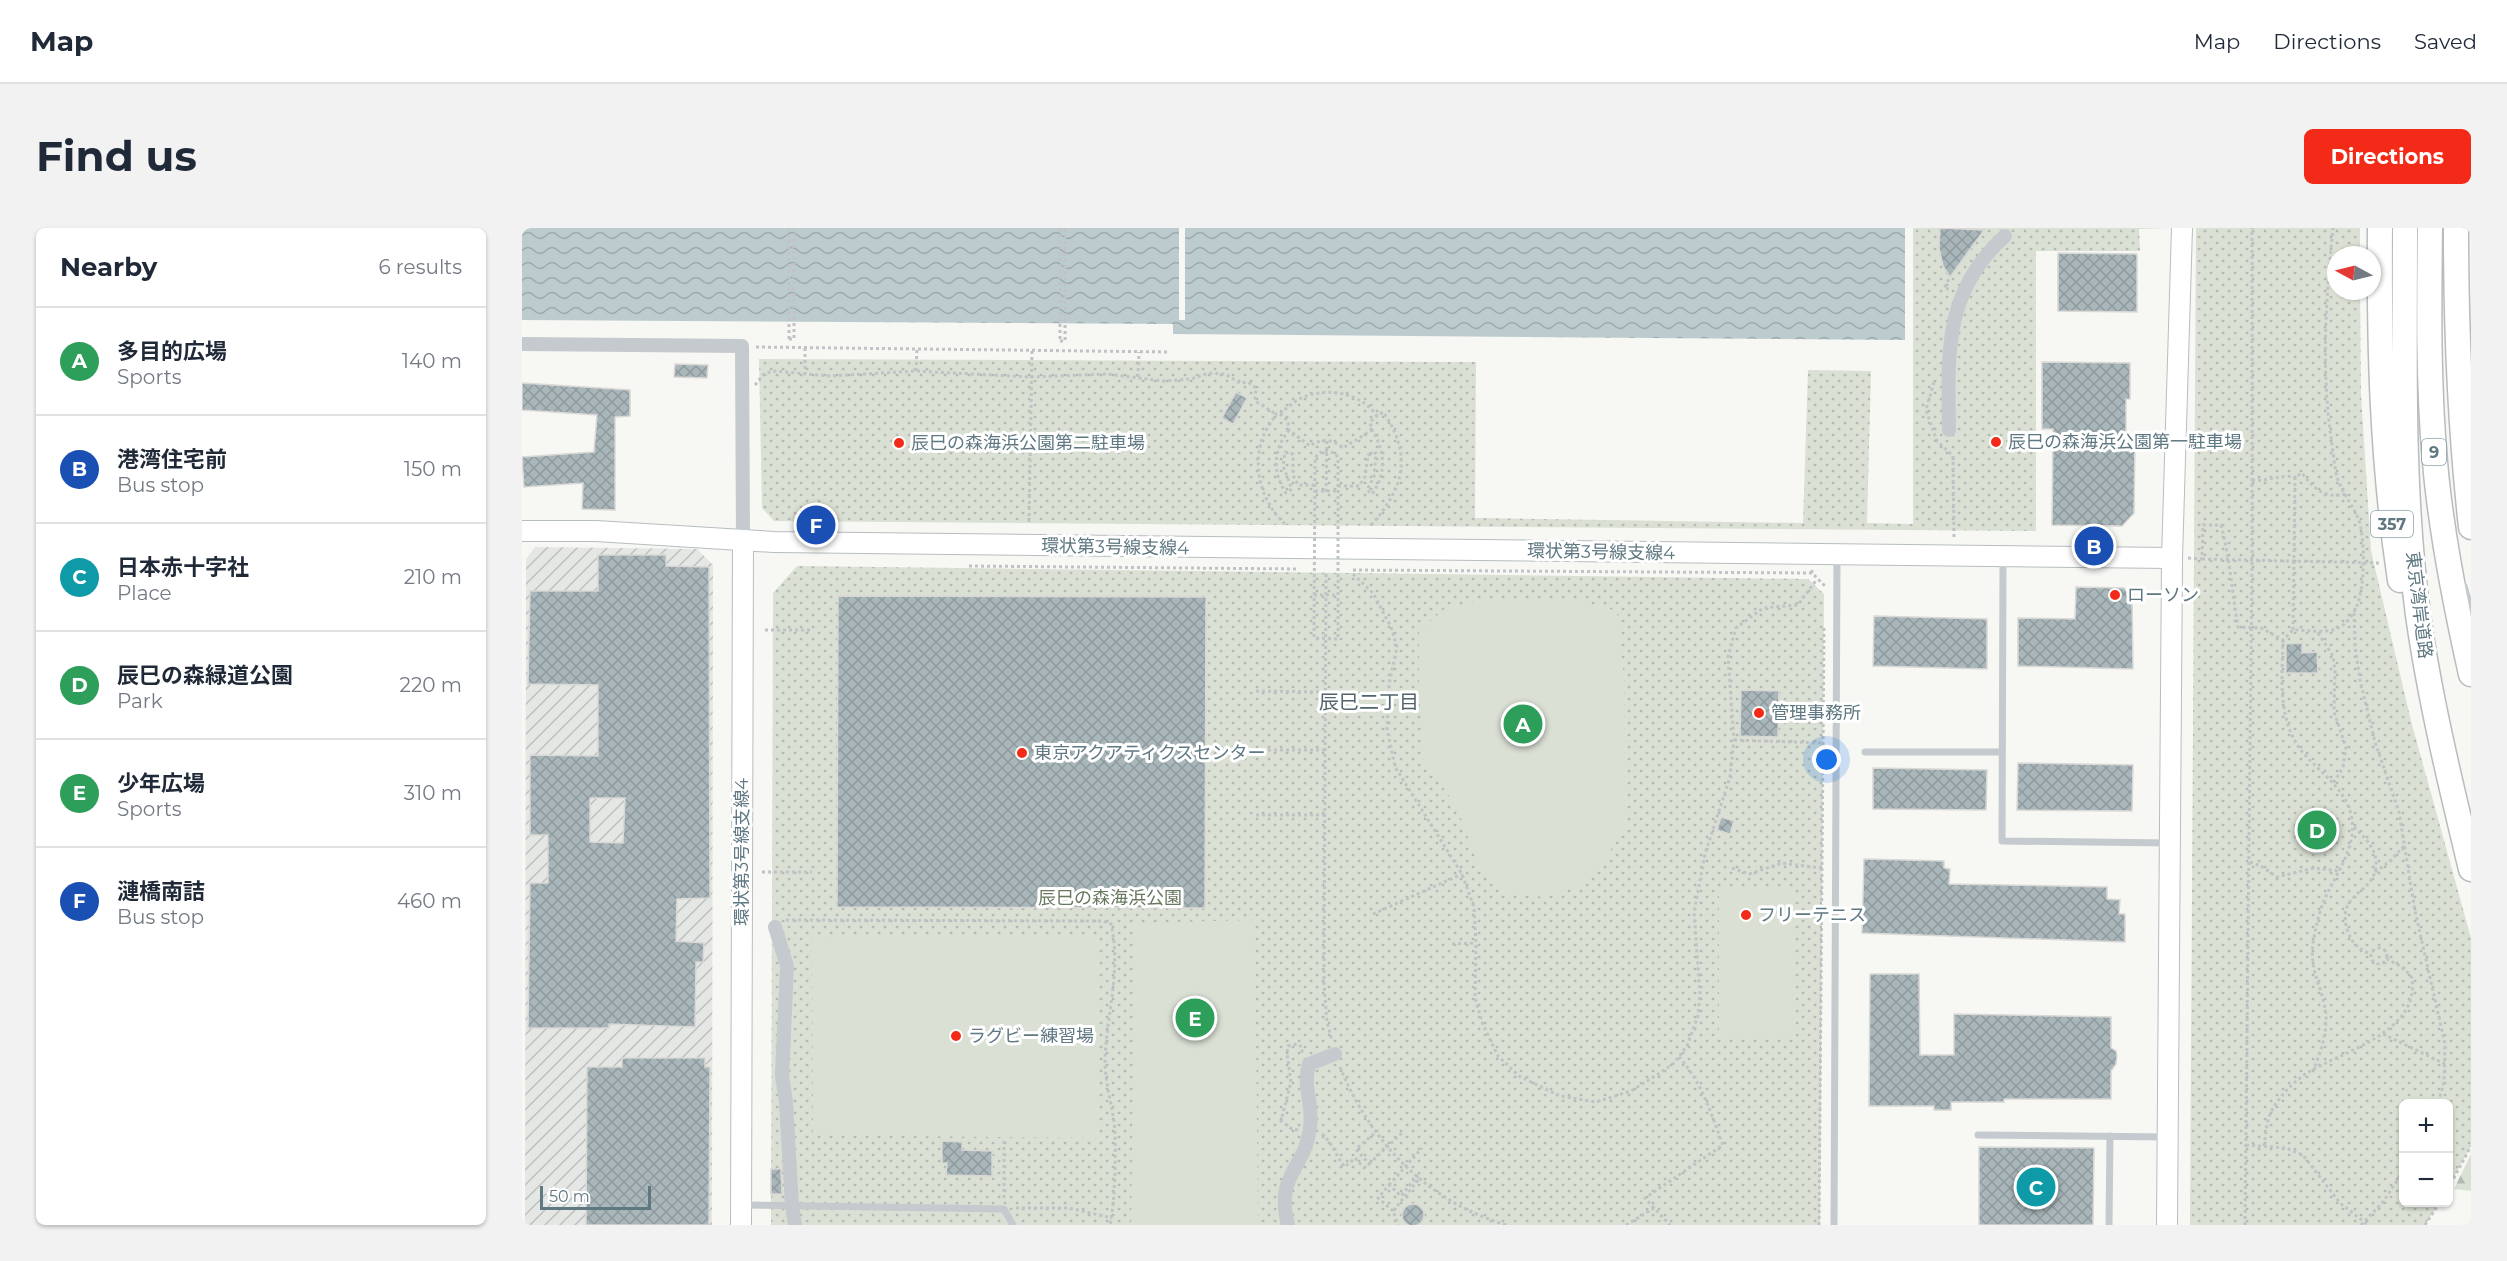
<!DOCTYPE html>
<meta charset="utf-8">
<style>
:root{--surface:#fff;--page:#f2f2f3;--text:#1f2937;--muted:#747a83;--line:#e0e1e3;--accent:#f32a18}
body{margin:0;font-family:Montserrat,"Noto Sans JP",sans-serif;background:var(--page);color:var(--text)}
.controls{position:absolute;right:18px;bottom:18px;display:grid;overflow:hidden;border-radius:9px;box-shadow:0 2px 4px #0004}
.controls button{width:54px;height:54px;display:grid;place-items:center;padding:0;border:0;border-bottom:2px solid var(--line);background:var(--surface);color:var(--text);font:30px sans-serif}
.compass{position:absolute;left:1805px;top:18px;width:54px;height:54px;border-radius:50%;background:var(--surface);box-shadow:0 2px 4px #0004;rotate:277deg}
.scale{position:absolute;left:18px;bottom:15px;width:111px;box-sizing:border-box;padding-left:6px;border:3px solid #5f7882;border-top:0;font-size:16px;line-height:21px;white-space:nowrap;color:#5f7882;-webkit-text-stroke:4px #fff;paint-order:stroke}
.you{position:absolute;left:1305px;top:532px;width:21px;height:21px;margin:-15px;border:4px solid #fff;border-radius:50%;background:#1a73e8;box-shadow:0 0 0 9px #1a73e833}
.badge{display:grid;place-items:center;width:39px;height:39px;border-radius:50%;background:var(--accent);color:#fff;font-size:20px;font-weight:700}
.pin{position:absolute;translate:-50% -50%;border:3px solid #fff;box-shadow:0 2px 6px #0006}
.list{margin:0;padding:0;list-style:none}
h2{display:flex;justify-content:space-between;align-items:center;height:78px;margin:0;padding:0 24px;font-size:26px}
h2 small{font-size:20px;font-weight:400;color:var(--muted)}
.list li{display:grid;grid-template-columns:39px 1fr auto;gap:18px;align-items:center;box-sizing:border-box;height:108px;padding:0 24px;border-top:2px solid var(--line)}
.list b{display:block;font-size:22px;white-space:nowrap}
.list p{margin:0;font-size:20px;white-space:nowrap;color:var(--muted)}
.list em{font-size:20px;font-style:normal;color:var(--muted)}
.map{position:relative;flex:none;width:1949px;height:997px;overflow:hidden;border-radius:9px}
header{display:flex;align-items:center;gap:36px;box-sizing:border-box;height:84px;padding:0 30px;background:var(--surface);border-bottom:2px solid var(--line)}
header strong{font-size:28px}
nav{display:flex;gap:33px;margin-inline-start:auto;font-size:21px}
.intro{display:flex;align-items:center;justify-content:space-between;box-sizing:border-box;height:144px;padding:0 36px}
h1{margin:0;font-size:42px}
.button{padding:15px 27px;border-radius:9px;background:var(--accent);color:#fff;font-size:21px;font-weight:700}
main{display:flex;gap:36px;padding:0 36px}
aside{flex:1;background:var(--surface);border-radius:9px;box-shadow:0 2px 4px #0004}
.map>svg:first-child{display:block}
</style>
<header>
<strong>Map</strong>
<nav><a>Map</a><a>Directions</a><a>Saved</a></nav>
</header>
<div class="intro"><h1>Find us</h1><a class="button">Directions</a></div>
<main>
<aside>
<h2>Nearby<small>6 results</small></h2>
<ul class="list">
<li><span class="badge" style="background:#2e9e5b">A</span><div><b>多目的広場</b><p>Sports</p></div><em>140 m</em></li>
<li><span class="badge" style="background:#1a4fb4">B</span><div><b>港湾住宅前</b><p>Bus stop</p></div><em>150 m</em></li>
<li><span class="badge" style="background:#0f9aa8">C</span><div><b>日本赤十字社</b><p>Place</p></div><em>210 m</em></li>
<li><span class="badge" style="background:#2e9e5b">D</span><div><b>辰巳の森緑道公園</b><p>Park</p></div><em>220 m</em></li>
<li><span class="badge" style="background:#2e9e5b">E</span><div><b>少年広場</b><p>Sports</p></div><em>310 m</em></li>
<li><span class="badge" style="background:#1a4fb4">F</span><div><b>漣橋南詰</b><p>Bus stop</p></div><em>460 m</em></li>
</ul>
</aside>
<div class="map">
<svg width="1949" height="997" viewBox="0 0 1949 997">
<defs>
<pattern id="industrial-furrows" width="10" height="10" patternUnits="userSpaceOnUse" patternTransform="scale(1.5)"><rect width="10" height="10" fill="#e5e7e5"/><path d="M-1 1l2-2M0 10L10 0M9 11l2-2" fill="none" stroke="#bdc0bf"/></pattern>
<pattern id="forest-firs" width="22" height="20" patternUnits="userSpaceOnUse" patternTransform="scale(1.5)"><rect width="22" height="20" fill="#dae0d4"/><path d="M5 1l3.5 6h-7zM16 11l3.5 6h-7z" fill="#b4bab1"/></pattern>
<pattern id="park-dots" width="8" height="8" patternUnits="userSpaceOnUse" patternTransform="scale(1.5)"><rect width="8" height="8" fill="#dae0d4"/><path d="M2 2h.1M6 6h.1" fill="none" stroke="#b4bab1" stroke-width="1.8" stroke-linecap="round"/></pattern>
<pattern id="water-waves" width="16" height="10" patternUnits="userSpaceOnUse" patternTransform="scale(1.5)"><rect width="16" height="10" fill="#bcccce"/><path d="M0 5q4-4 8 0t8 0" fill="none" stroke="#9caaad"/></pattern>
<pattern id="building-cross-hatch" width="8" height="8" patternUnits="userSpaceOnUse" patternTransform="scale(1.5)"><rect width="8" height="8" fill="#aab7ba"/><path d="M0 0l8 8M0 8l8-8" fill="none" stroke="#8e9a9d"/></pattern>
</defs>
<rect width="100%" height="100%" fill="#f7f7f4"/>
<path fill="url(#industrial-furrows)" d="M13,319L175,321L191,337L190,997H3L4,331Z"/>
<path fill="url(#forest-firs)" d="M1949,926V963L1932,961Z"/>
<g fill="url(#park-dots)">
<path d="M1391,0H1647L1617,1L1618,23H1514V303L252,293L240,280L237,131L954,134L953,290L1281,295L1286,142L1349,143L1345,295L1391,296Z"/>
<path d="M1674,0H1838V27H1814V63H1838L1839,166L1849,323L1889,493L1949,710V918L1927,958L1926,876H1882V974L1917,975L1903,997H1668Z"/>
<path d="M275,338L1286,351L1302,366L1298,997H249L251,365Z"/>
</g>
<g fill="#dae0d4">
<path d="M956,373H1057L1095,383L1102,449L1103,602L1065,654L1025,669L985,666L958,642L934,577L902,534L897,466V403L922,381Z"/>
<path d="M1197,661H1272L1274,811L1197,810Z"/>
<path d="M733,692L736,997H609L613,695Z"/>
<path d="M576,707L577,910L291,907L290,710Z"/>
</g>
<path fill="url(#water-waves)" d="M0,0H1383V112L651,106V96L0,92Z"/>
<rect fill="#f7f7f4" x="657" y="0" width="6" height="92"/>
<g fill="url(#building-cross-hatch)" stroke="#d9d8d6" stroke-width="1.5" fill-rule="evenodd">
<path d="M1418,0L1462,2L1428,49L1421,38L1417,20Z"/>
<path d="M1536,25L1615,26V84L1536,83Z"/>
<path d="M1520,134L1608,135V171H1604V214H1613L1612,285L1600,298L1530,297L1531,201H1520Z"/>
<path d="M153,136L186,137L185,150L152,149Z"/>
<path d="M0,155L108,162V188L93,189V282L60,281L61,255L2,259L0,229L72,224L75,187L0,182Z"/>
<path d="M714,164L725,170L711,196L700,190Z"/>
<path d="M76,327H144V338L187,339L188,670L155,671L154,713L182,715L181,734H174L173,799L87,796V800H6L8,655H26V607H8V527L76,528V457L6,456L8,363H76ZM68,570H103L101,615L68,614Z"/>
<path d="M1554,359L1602,360L1610,370L1611,441L1496,438V390L1553,391Z"/>
<path d="M316,368L684,369L683,680L315,679Z"/>
<path d="M1352,388L1465,391V441L1351,438Z"/>
<path d="M1780,415V425L1795,424L1796,445H1764V416Z"/>
<path d="M1219,462L1257,463L1256,509L1218,508Z"/>
<path d="M1496,535L1611,537L1610,583L1495,582Z"/>
<path d="M1351,540L1465,542L1464,582L1351,581Z"/>
<path d="M1199,589L1212,593L1208,606L1195,602Z"/>
<path d="M1342,631L1422,633V640L1428,641L1427,656L1585,659V671L1598,672L1597,686H1603V714L1340,705Z"/>
<path d="M1348,746H1397L1398,827H1432V786L1589,789V820L1594,823L1595,828L1594,836L1589,843V871H1482V874H1429V882H1412V878H1347Z"/>
<path d="M100,830H183V839H188L187,997H64L65,839H100Z"/>
<path d="M420,913L440,914V922L470,923V948L424,947L425,935H420Z"/>
<path d="M1457,919L1572,920L1571,997H1457Z"/>
<path d="M249,941H259L260,966H249Z"/>
<circle cx="891" cy="987" r="11"/>
</g>
<g fill="none" stroke-linecap="round" stroke-linejoin="round">
<g stroke="#b6bec1" stroke-width="22">
<g id="secondary">
<path d="M0,303H74L252,314L1650,330"/>
<path d="M219,997L221,312"/>
<path d="M1645,997L1650,330L1660,0"/>
</g>
</g>
<g stroke="#b7bcbe" stroke-width="27">
<g id="highway">
<path d="M1858,0C1857,120 1860,233 1878,352"/>
<path d="M1883,0C1883,128 1879,259 1896,387C1908,472 1929,558 1949,641"/>
<path d="M1908,0C1907,78 1906,156 1913,234C1919,305 1933,375 1949,446"/>
<path d="M1934,0C1934,100 1938,199 1949,299"/>
</g>
</g>
<g stroke="#c0c3c5" stroke-width="3" stroke-dasharray="3 3" stroke-linecap="butt">
<path d="M267,0V111"/>
<path d="M538,0V113"/>
<path d="M1427,61L1422,60L1428,49"/>
<path d="M267,111H272V0"/>
<path d="M538,113H543V0"/>
<path d="M234,119L648,124"/>
<path d="M283,120V146"/>
<path d="M394,143L395,121"/>
<path d="M616,149L617,124"/>
<path d="M1412,154L1404,182L1415,213L1431,228L1432,311"/>
<path d="M233,157L242,146L251,143L308,148L394,143L508,149L585,146L641,153L669,151L687,145L703,146L718,155L726,154L734,160L733,173L754,186"/>
<path d="M758,186L766,193L767,202L788,218C798,210 812,211 821,220L850,202L848,194L855,188"/>
<path d="M767,202C751,222 750,244 764,265L770,261L761,238L763,224L771,226V247L776,257H793"/>
<path d="M1730,252C1745,254 1758,246 1772,249"/>
<path d="M816,258H837L843,249L846,227L854,225L852,249L845,262L850,266C865,246 863,222 850,202"/>
<path d="M793,263H817"/>
<path d="M804,264L805,212"/>
<path d="M507,294L510,123"/>
<path d="M763,296C741,276 731,244 739,215C741,205 749,195 754,186H758C765,180 773,172 782,169C807,159 839,165 855,188L861,184C891,226 882,261 849,297"/>
<path d="M1666,330L1680,331L1681,297H1699C1708,330 1710,365 1716,399L1739,400L1761,412L1771,402C1798,402 1819,411 1834,380C1843,360 1844,311 1836,290C1830,276 1819,263 1815,249C1812,237 1811,222 1809,209C1799,140 1804,69 1811,0"/>
<path d="M1680,331L1857,335"/>
<path d="M447,338L776,341"/>
<path d="M831,342L1290,345"/>
<path d="M1290,342V345L1303,358"/>
<path d="M804,346L802,755L805,794L810,813"/>
<path d="M831,346L851,365L869,399L875,419L867,457L865,500L873,539L940,646L952,679L954,715L953,770L961,797L976,828L997,848L1038,868L1074,874L1109,863L1138,845L1152,835L1165,818L1176,788L1178,766L1172,684L1183,626L1208,549L1212,512L1206,429L1214,400L1241,380L1276,377L1295,351"/>
<path d="M1832,385L1833,419L1838,452L1853,514L1877,584L1893,683L1923,816L1922,854L1916,876"/>
<path d="M243,402H291"/>
<path d="M1771,402L1773,249L1780,245C1792,261 1803,271 1824,266"/>
<path d="M1796,405L1811,428L1813,442L1812,484L1824,519L1821,539L1811,556"/>
<path d="M1761,412C1760,450 1755,495 1782,526C1799,545 1822,560 1829,586C1837,618 1813,646 1801,675C1797,686 1794,698 1792,710C1786,740 1798,753 1803,780C1807,799 1799,825 1791,842"/>
<path d="M734,463L803,464"/>
<path d="M1212,512L1301,515"/>
<path d="M734,522H804"/>
<path d="M734,587H804"/>
<path d="M1832,599C1844,611 1858,623 1853,643C1848,666 1813,667 1826,704C1830,716 1838,722 1849,726"/>
<path d="M1728,634L1739,638L1755,649L1792,640L1816,643"/>
<path d="M1210,640L1227,646L1260,635L1299,640"/>
<path d="M240,644H290"/>
<path d="M1853,644L1867,634L1883,617"/>
<path d="M851,686L940,646"/>
<path d="M264,692L581,693L589,696C600,742 584,787 583,833C583,858 592,881 593,905C594,931 593,972 588,997"/>
<path d="M930,716L954,715"/>
<circle cx="1857" cy="728" r="8"/>
<path d="M1861,806L1923,836"/>
<path d="M818,839C849,915 905,973 984,997"/>
<path d="M776,902L770,901L759,893L769,854L765,825L766,818L775,816L780,819V825"/>
<path d="M800,906C811,915 813,928 823,939L833,930L842,940L847,936L834,921L854,904"/>
<path d="M482,913V970"/>
<path d="M1724,917L1764,920L1781,927L1818,975L1846,997"/>
<path d="M1742,918C1744,906 1744,893 1750,882C1758,868 1771,854 1785,845C1820,823 1898,805 1890,750L1882,740L1865,731"/>
<path d="M847,936L882,903"/>
<path d="M867,957L900,920"/>
<path d="M1926,961L1949,918"/>
<path d="M494,980H547L590,990"/>
<path d="M1132,980L1123,970L1201,917C1189,886 1180,854 1157,829"/>
<path d="M871,983L856,970L867,957L879,968L895,948L897,951L871,983L876,997"/>
<path d="M1104,997L1132,980L1148,997"/>
<path d="M1297,997L1302,398"/>
<path d="M1723,997L1730,333V0"/>
<path d="M1839,997L1861,974L1882,942"/>
<path d="M1903,997L1918,974"/>
</g>
<g stroke="#c4cacd" stroke-width="7">
<path d="M1481,329L1480,613L1646,615"/>
<path d="M1942,358L1949,382"/>
<path d="M1343,524H1480"/>
<path d="M1456,907L1645,909"/>
<path d="M222,977L482,981L491,997"/>
<path d="M1312,997L1315,329"/>
<path d="M1587,997L1588,908"/>
</g>
<g stroke="#c4cacd" stroke-width="14">
<path d="M0,116L220,118L221,312"/>
<path d="M1427,202C1426,126 1421,64 1483,8"/>
<path d="M253,699L265,738L260,848L264,874L270,978L273,997"/>
<path d="M766,997C753,945 783,942 788,900C792,875 780,861 787,836L813,826"/>
</g>
<use href="#secondary" stroke="#fff" stroke-width="20"/>
<use href="#highway" stroke="#fff" stroke-width="24"/>
<g stroke="#c0c3c5" stroke-width="3" stroke-dasharray="3 3" stroke-linecap="butt">
<path d="M803,223L813,225L816,230V411L792,410L793,230L797,225Z"/>
<path d="M792,367H816"/>
</g>
</g>
<g fill="#f32a18" stroke="#fff" stroke-width="2">
<circle cx="1474" cy="214" r="6"/>
<circle cx="377" cy="215" r="6"/>
<circle cx="1593" cy="367" r="6"/>
<circle cx="1237" cy="485" r="6"/>
<circle cx="500" cy="525" r="6"/>
<circle cx="1224" cy="687" r="6"/>
<circle cx="434" cy="808" r="6"/>
</g>
<g text-anchor="middle" stroke-width="6" stroke-linejoin="round" paint-order="stroke">
<g fill="#fff" stroke="#8fa0a8" stroke-width="1.5">
<rect x="1900" y="211" width="24" height="26" rx="4.5"/>
<rect x="1849" y="283" width="42" height="26" rx="4.5"/>
</g>
<g font-size="16" font-weight="bold" fill="#5f7882">
<text x="1912" y="230">9</text>
<text x="1870" y="302">357</text>
</g>
<g font-size="18" fill="#5f7882" stroke="#fff" text-anchor="start">
<text x="1486" y="220">辰巳の森海浜公園第一駐車場</text>
<text x="389" y="221">辰巳の森海浜公園第二駐車場</text>
<text x="1605" y="373">ローソン</text>
<text x="1249" y="491">管理事務所</text>
<text x="512" y="531">東京アクアティクスセンター</text>
<text x="1236" y="693">フリーテニス</text>
<text x="446" y="814">ラグビー練習場</text>
</g>
<g font-size="18" fill="#5f7882" stroke="#fff">
<text transform="translate(593 319) rotate(1)" y="6">環状第3号線支線4</text>
<text transform="translate(1079 324) rotate(1)" y="6">環状第3号線支線4</text>
<text transform="translate(1897 377) rotate(83)" y="6">東京湾岸道路</text>
<text transform="translate(220 624) rotate(-90)" y="6">環状第3号線支線4</text>
</g>
<g font-size="18" fill="#68795f" stroke="#fff">
<text x="588" y="676">辰巳の森海浜公園</text>
</g>
<g font-size="20" fill="#52646c" stroke="#fff">
<text x="847" y="481">辰巳二丁目</text>
</g>
</g>
</svg>
<div class="controls">
<button>+</button>
<button>−</button>
</div>
<svg class="compass" viewBox="-18 -18 36 36"><path d="M0-13l5 13h-10z" fill="#e53935"/><path d="M0 13l5-13h-10z" fill="#747a83"/></svg>
<div class="scale">50 m</div>
<div class="you"></div>
<div class="pin badge" style="left:1001px;top:496px;background:#2e9e5b">A</div>
<div class="pin badge" style="left:1572px;top:318px;background:#1a4fb4">B</div>
<div class="pin badge" style="left:1514px;top:959px;background:#0f9aa8">C</div>
<div class="pin badge" style="left:1795px;top:602px;background:#2e9e5b">D</div>
<div class="pin badge" style="left:673px;top:790px;background:#2e9e5b">E</div>
<div class="pin badge" style="left:294px;top:297px;background:#1a4fb4">F</div>
</div>
</main>
